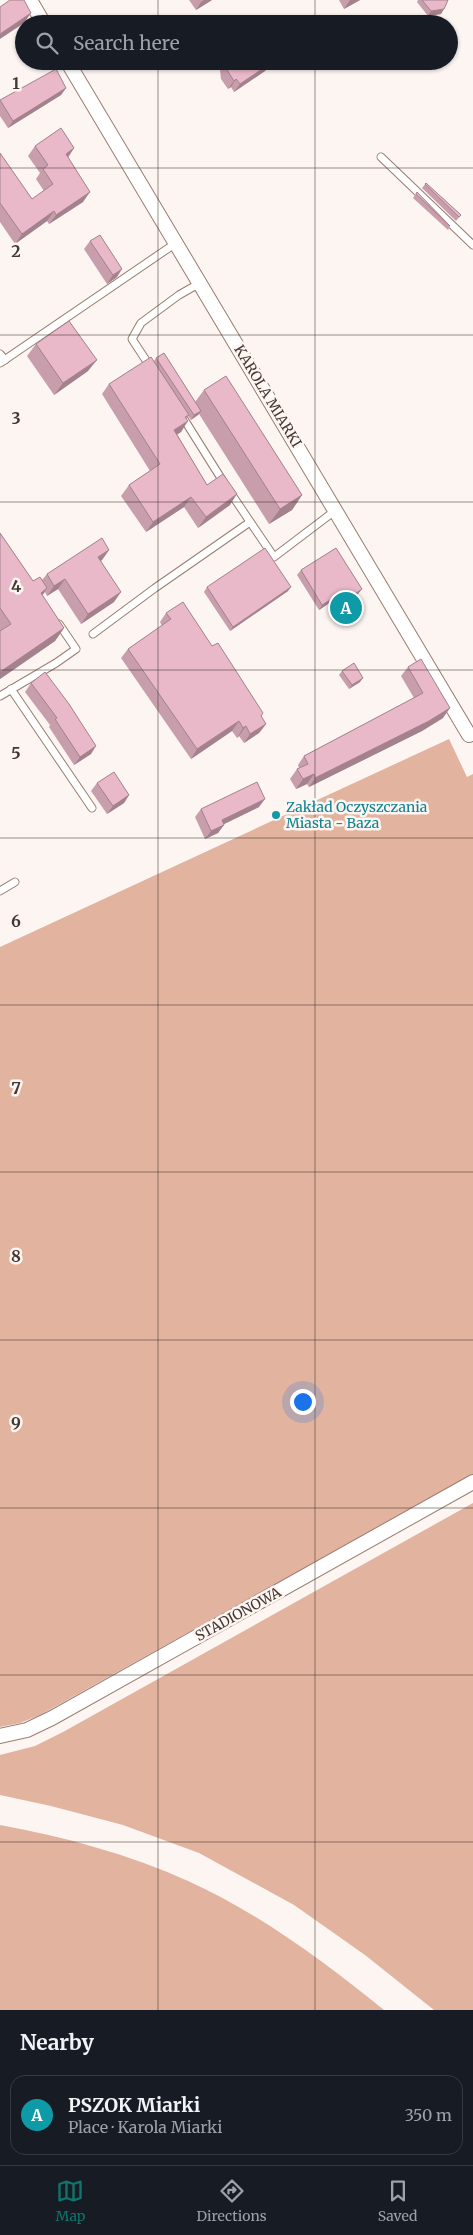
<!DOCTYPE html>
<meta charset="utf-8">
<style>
:root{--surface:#171b24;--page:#242831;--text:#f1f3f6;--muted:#9ea1a6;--line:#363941;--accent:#0f766e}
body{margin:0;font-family:Merriweather,serif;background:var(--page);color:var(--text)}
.you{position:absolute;left:302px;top:1401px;width:18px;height:18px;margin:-12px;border:4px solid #fff;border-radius:50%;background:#1a73e8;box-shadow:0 0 0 8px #1a73e833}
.badge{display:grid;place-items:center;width:32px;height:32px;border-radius:50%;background:var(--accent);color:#fff;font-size:16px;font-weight:700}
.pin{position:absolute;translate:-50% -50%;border:2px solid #fff;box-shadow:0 1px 5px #0006}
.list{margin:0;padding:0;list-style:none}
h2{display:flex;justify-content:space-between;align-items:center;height:65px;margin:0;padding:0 20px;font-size:21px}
h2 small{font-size:16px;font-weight:400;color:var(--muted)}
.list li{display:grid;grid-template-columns:32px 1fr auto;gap:15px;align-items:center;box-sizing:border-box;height:80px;margin:0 10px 10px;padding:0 10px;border:1px solid var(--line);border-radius:15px}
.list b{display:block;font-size:19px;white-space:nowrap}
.list p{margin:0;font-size:16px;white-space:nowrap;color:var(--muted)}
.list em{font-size:16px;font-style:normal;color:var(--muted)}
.icon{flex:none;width:28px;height:28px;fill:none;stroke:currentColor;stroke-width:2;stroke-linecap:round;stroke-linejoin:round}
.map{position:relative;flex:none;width:473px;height:2010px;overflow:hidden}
.search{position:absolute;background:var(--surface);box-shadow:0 1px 4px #0004;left:15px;right:15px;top:15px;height:55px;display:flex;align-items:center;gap:12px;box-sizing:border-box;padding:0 18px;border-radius:28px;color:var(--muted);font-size:19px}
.sheet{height:155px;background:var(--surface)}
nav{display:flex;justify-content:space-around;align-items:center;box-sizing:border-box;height:70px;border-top:1px solid var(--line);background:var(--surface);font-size:14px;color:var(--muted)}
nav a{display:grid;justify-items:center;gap:2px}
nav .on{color:var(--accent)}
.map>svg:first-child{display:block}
</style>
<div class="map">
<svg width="473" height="2010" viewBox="0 0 473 2010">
<rect width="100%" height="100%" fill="#fcf5f2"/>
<g fill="#e2b39f">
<path d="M449,739L467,777L473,774V1474L40,1715L20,1723L0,1727V947Z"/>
<path d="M473,1503V2010H434L365,1955L294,1905L199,1853L123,1825L51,1806L0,1795V1755L35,1746L63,1732Z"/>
<path d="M0,1825C65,1837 128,1854 188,1881C259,1913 323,1961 384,2010H0Z"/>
</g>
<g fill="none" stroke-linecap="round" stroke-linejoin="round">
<g stroke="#9a7d70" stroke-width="9">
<g id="lane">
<path d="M381,157L473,245"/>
<path d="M0,354L5,360"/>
<path d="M0,363L176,243"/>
<path d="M151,368L132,339L141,323L179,295L200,283"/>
<path d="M182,416L224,483"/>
<path d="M230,492L274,557L336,510"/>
<path d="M93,634L155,588L250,522"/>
<path d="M11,689L92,808"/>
<path d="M0,696L56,663L76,649L59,624"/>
<path d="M0,891L15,882"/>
</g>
</g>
<g stroke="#9a7d70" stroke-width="16">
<g id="street">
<path d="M30,0L44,24"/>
<path d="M67,61L469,735"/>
<path d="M0,1736L27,1730L52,1718L473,1482"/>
</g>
</g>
<use href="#lane" stroke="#fff" stroke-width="7"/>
<use href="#street" stroke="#fff" stroke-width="14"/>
</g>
<g fill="#c89ead">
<path d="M189,0H212L196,10Z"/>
<path d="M339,0H360L344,9Z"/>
<path d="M418,0H448L441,14L428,16L417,2Z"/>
<path d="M226,62L271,63L265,71L234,92L231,87L228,89L221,79L220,70Z"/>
<path d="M66,88L61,95L8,128L0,116V100Z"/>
<path d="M35,146L74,148L68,158L83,202L49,224L47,221L15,244L0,222V153L32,199L44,191L36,179L40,173L28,156Z"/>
<path d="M426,183L461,215L456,221L422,188Z"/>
<path d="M417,192L450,226L448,230L413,198Z"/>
<path d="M90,241L117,277L107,284L84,249Z"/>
<path d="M36,344L88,371L54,395L27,356Z"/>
<path d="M156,358L195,402L204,390L302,495L292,510L269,524L199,414L191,420L188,416L181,432L177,434L207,485L230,505L198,528L184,507L146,532L121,496L129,485L150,471L102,394L109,384L154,361Z"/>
<path d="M0,533L33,581L42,580L47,574L109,550L102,560L101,561L114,602L81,624L58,589L47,596L45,592L42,596L64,628L55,641L0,679Z"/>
<path d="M301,570L358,594L356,596V607L341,617L331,602L319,610L297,575Z"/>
<path d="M207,587L288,591L230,631L204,592Z"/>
<path d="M166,613L212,646L266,724L259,733L244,743L239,736L237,738L232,731L191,759L121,658L128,649L162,626L160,622Z"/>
<path d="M408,667L443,718L422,731L309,787L307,784L296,789L290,779L297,769L299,768L298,765L304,756L414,698L401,676Z"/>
<path d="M342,671L360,682L349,689L339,675Z"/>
<path d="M31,683L91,754L74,765L49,727L50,725L25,692Z"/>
<path d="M97,783L129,795L124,803L107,814L91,791Z"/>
<path d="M259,807L224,824L218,833L205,839L195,817L201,809Z"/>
</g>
<g fill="#a3818d">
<path d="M204,0H212L196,10L201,2Z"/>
<path d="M350,0H360L344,9Z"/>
<path d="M444,9L441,14L428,16L431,11Z"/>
<path d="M31,13L24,23L0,39V34Z"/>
<path d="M271,63L265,71L234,92L240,84Z"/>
<path d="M236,79L231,87L228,89L234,81Z"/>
<path d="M66,88L61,95L8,128L13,121Z"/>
<path d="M74,148L67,158L66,154Z"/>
<path d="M90,192L83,202L49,224L56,215Z"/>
<path d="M54,211L47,221L15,244L22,234Z"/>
<path d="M122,269L117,277L107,284L113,275Z"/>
<path d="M97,360L88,371L54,395L63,383Z"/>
<path d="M201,411L198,415L191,420L194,415Z"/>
<path d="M188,421L181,432L167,441L174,430Z"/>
<path d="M237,494L230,505L198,528L206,517Z"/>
<path d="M302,495L292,510L269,524L280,509Z"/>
<path d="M191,497L184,507L146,532L153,522Z"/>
<path d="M109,550L102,560L91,567L98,557Z"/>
<path d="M65,579L58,589L47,596L54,586Z"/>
<path d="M291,587L288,591L230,631L233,627Z"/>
<path d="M47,588L38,602L41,593Z"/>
<path d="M362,589L358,594L351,599L355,594Z"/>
<path d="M121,592L114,602L81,624L88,614Z"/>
<path d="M335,597L331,602L319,610L322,605Z"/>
<path d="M359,602L356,607L341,617L344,612Z"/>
<path d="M64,628L55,641L0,679V672Z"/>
<path d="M363,678L360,682L349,689L352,685Z"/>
<path d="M450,708L443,718L422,731L309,787L315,778Z"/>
<path d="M239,721L232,731L191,759L197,749Z"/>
<path d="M266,724L259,733L244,743L250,734Z"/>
<path d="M246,726L239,736L237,738L243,728Z"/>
<path d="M96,746L91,754L74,765L80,757Z"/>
<path d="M314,774L307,784L296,789L303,779Z"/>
<path d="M129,795L124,803L107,814L113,806Z"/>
<path d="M265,799L259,807L216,828L222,820Z"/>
<path d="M224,825L218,833L205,839L211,831Z"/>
</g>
<g fill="#e9b8c9" stroke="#a3818d">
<path d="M10,0H24L31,13L0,34V7Z"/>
<path d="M422,0H448L444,9L431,11Z"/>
<path d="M227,61H270L271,63L240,84L236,79L234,81L227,70L226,62Z"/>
<path d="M56,69L66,88L13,121L0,100Z"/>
<path d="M61,128L74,148L66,154L90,192L56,215L54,211L22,234L0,203V153L32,199L53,184L43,169L48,165L35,146Z"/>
<path d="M426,183L461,215L459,217L425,184Z"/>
<path d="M417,192L450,226L416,194Z"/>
<path d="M100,235L122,269L113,275L90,241Z"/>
<path d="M69,321L97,360L63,383L36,344Z"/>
<path d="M164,353L201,411L194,415L156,358Z"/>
<path d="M151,357L189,415L185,417L188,421L174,430L207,485L223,474L237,494L206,517L191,497L153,522L129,485L160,464L109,384Z"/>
<path d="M226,376L302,495L280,509L204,390Z"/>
<path d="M0,533L33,581L40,577L47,588L41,593L64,628L0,672V631L11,624L0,608Z"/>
<path d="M102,538L109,550L98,557L121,592L88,614L65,579L54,586L47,574Z"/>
<path d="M265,548L291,587L233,627L207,587Z"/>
<path d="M336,548L362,589L355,594L359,602L344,612L335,597L322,605L301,570Z"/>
<path d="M183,602L212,646L218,643L263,713L261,716L266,724L250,734L246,726L243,728L239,721L197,749L128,649L171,619L166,613Z"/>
<path d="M421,659L450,708L429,721L315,778L314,774L303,779L297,769L308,764L304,756L423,693L408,667Z"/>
<path d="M354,663L363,678L352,685L342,671Z"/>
<path d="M45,672L69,704L96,746L80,757L55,719L57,718L31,683Z"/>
<path d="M114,772L129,795L113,806L97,783Z"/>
<path d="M257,782L265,799L222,820L224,825L211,831L201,809Z"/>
</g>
<path fill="none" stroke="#433731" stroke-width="1" stroke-opacity="0.55" d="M158,0V24M315,0V24M158,61V2010M315,61V2010M0,168H473M0,335H473M0,502H473M0,670H473M0,838H473M0,1005H473M0,1172H473M0,1340H473M0,1508H473M0,1675H473M0,1842H473"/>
<circle fill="#0f9aa8" stroke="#fcf5f2" stroke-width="2" cx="276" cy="815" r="5"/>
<g text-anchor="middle" stroke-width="5" stroke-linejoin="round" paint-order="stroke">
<g font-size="14" fill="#433731" stroke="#fcf5f2">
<text transform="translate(268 396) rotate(59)" y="5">KAROLA MIARKI</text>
<text transform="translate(238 1614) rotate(-29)" y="5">STADIONOWA</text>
</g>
<g font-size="14" fill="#0d838f" stroke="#fcf5f2" text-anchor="start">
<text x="286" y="812">Zakład Oczyszczania<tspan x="286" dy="16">Miasta - Baza</tspan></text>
</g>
</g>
<g font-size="16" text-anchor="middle" font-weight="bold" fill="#433731" stroke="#fcf5f2" stroke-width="5" stroke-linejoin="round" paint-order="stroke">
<text x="16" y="89">1</text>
<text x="16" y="257">2</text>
<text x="16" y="424">3</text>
<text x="16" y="592">4</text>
<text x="16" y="759">5</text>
<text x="16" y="927">6</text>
<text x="16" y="1094">7</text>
<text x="16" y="1262">8</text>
<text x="16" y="1429">9</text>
</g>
</svg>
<div class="you"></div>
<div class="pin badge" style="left:346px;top:608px;background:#0f9aa8">A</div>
<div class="search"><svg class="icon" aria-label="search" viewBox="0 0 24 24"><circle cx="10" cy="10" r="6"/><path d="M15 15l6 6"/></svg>Search here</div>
</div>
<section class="sheet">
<h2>Nearby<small></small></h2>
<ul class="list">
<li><span class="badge" style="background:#0f9aa8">A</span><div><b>PSZOK Miarki</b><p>Place · Karola Miarki</p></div><em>350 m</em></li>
</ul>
</section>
<nav>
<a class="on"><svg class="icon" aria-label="map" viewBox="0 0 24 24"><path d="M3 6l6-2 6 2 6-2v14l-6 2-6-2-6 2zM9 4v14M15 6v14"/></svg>Map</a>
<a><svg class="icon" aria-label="directions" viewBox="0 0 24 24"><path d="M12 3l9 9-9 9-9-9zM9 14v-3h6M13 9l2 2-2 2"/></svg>Directions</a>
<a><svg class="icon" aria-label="saved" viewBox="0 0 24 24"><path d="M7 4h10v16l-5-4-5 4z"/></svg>Saved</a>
</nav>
